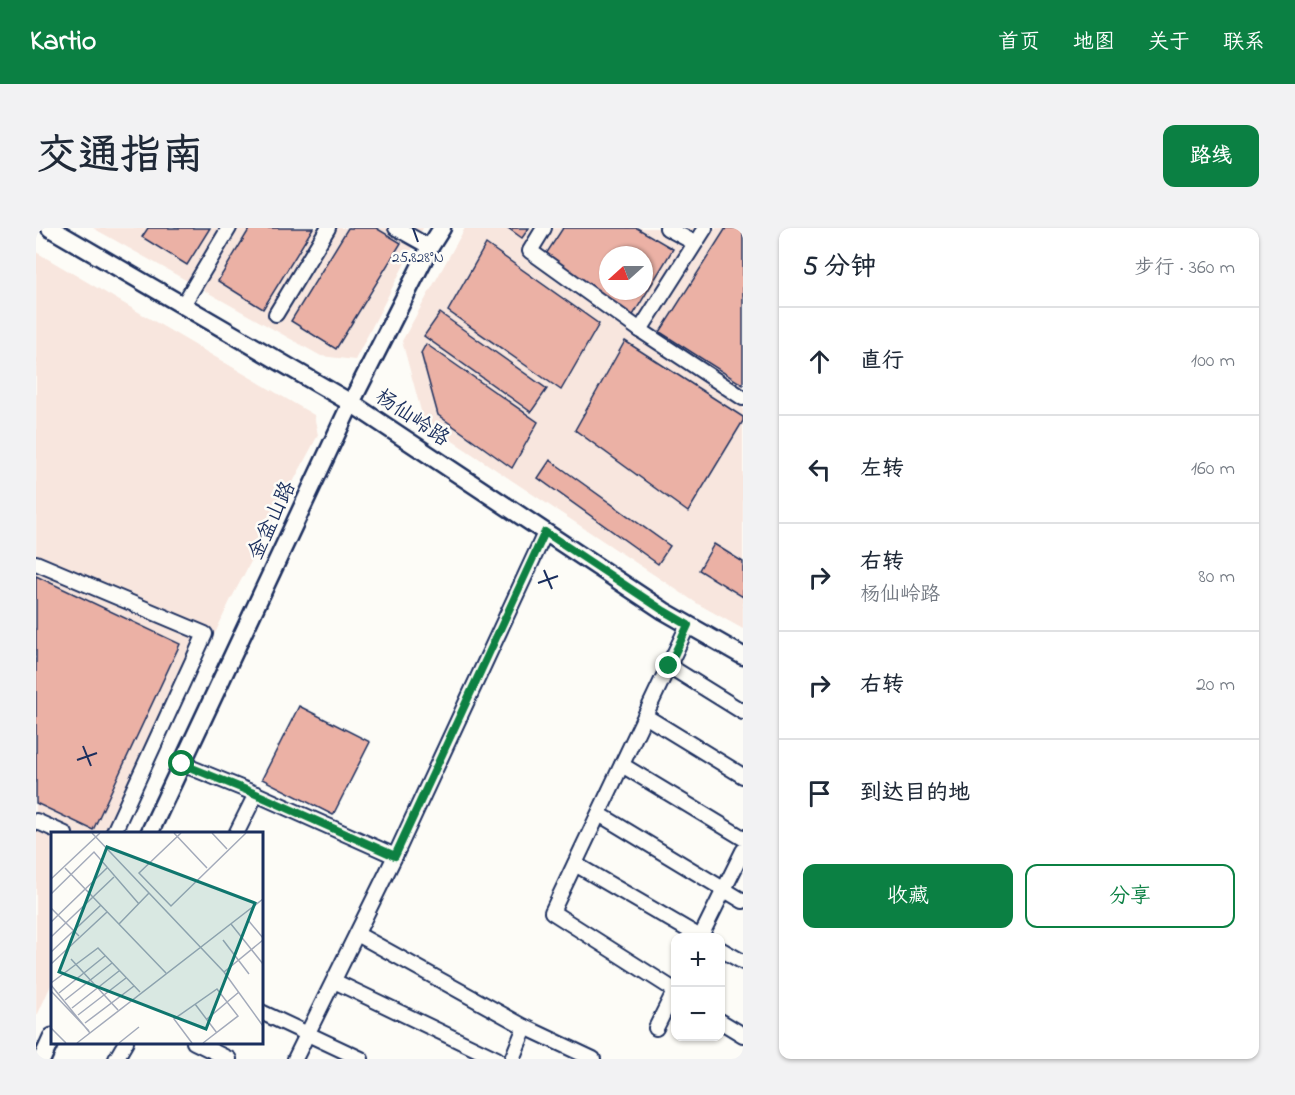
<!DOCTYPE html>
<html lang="zh">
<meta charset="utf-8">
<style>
:root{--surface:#fff;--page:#f2f2f3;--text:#1f2937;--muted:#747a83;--line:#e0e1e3;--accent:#0b8043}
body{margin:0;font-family:"Indie Flower","LXGW WenKai TC",sans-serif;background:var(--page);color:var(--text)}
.controls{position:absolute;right:18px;bottom:18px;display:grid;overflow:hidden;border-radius:12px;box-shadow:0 2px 4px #0004}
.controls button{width:54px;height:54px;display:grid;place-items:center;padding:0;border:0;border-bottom:2px solid var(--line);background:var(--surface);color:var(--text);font:30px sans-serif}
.compass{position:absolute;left:563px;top:18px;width:54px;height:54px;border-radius:50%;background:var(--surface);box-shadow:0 2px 4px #0004;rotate:249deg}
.stop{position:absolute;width:18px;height:18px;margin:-14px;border:4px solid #0b8043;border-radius:50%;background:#fff}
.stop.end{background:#0b8043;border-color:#fff;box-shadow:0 2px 6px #0008}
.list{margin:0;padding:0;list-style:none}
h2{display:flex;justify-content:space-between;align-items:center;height:78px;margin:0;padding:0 24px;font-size:26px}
h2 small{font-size:20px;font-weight:400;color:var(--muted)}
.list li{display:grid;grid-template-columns:39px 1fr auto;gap:18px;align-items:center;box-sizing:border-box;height:108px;padding:0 24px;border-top:2px solid var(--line)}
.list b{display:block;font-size:22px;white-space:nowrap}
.list p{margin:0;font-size:20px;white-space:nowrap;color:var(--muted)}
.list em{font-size:20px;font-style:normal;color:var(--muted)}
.actions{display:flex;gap:12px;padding:18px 24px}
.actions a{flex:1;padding:14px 0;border:2px solid var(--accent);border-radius:12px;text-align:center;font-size:21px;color:var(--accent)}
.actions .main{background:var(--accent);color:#fff}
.icon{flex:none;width:33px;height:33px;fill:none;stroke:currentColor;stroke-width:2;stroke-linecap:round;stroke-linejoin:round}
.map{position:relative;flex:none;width:707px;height:831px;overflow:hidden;border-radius:12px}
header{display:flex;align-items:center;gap:36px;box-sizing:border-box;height:84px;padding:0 30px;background:var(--accent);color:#fff}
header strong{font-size:28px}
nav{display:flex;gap:33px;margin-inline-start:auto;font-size:21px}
.intro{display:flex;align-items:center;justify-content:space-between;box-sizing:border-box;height:144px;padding:0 36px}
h1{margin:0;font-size:42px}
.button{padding:15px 27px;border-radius:12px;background:var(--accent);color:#fff;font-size:21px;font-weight:700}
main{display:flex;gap:36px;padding:0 36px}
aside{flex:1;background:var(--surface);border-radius:12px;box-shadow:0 2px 4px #0004}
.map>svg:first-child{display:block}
</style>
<header>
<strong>Kartio</strong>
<nav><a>首页</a><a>地图</a><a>关于</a><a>联系</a></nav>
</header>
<div class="intro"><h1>交通指南</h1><a class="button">路线</a></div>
<main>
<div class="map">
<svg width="707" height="831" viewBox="0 0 707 831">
<rect width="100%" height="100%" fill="#fdfcf7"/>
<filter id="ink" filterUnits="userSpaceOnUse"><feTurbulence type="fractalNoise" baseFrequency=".0167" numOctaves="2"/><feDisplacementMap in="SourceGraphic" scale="12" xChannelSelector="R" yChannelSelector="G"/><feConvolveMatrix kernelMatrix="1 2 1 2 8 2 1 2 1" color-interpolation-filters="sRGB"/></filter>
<g filter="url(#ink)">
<g fill="#f8e6de" fill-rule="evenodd">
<path d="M57,0H387L319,132L285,128Z"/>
<path d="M429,0H707V401L662,376L388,194L366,113ZM572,27H608V63H572Z"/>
<path d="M0,24L278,187L282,207L194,373L86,606H16V755L0,790Z"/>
</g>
<g fill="#ebb1a5" stroke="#1b2f5e" stroke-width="1.5" fill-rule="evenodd">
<path d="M112,0H174L151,37L106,9Z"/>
<path d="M214,0H277L227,81L182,53Z"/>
<path d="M312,0H340L365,15L300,121L255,93Z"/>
<path d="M472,0H493L486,10Z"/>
<path d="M527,0H601L637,21L596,89L510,26ZM572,27H608V63H572Z"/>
<path d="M690,0H707V157L624,104Z"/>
<path d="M450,16L563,96L525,162L412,83Z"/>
<path d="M404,85L511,161L495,184L388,108Z"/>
<path d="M589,113L707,189V193L652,284L539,202Z"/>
<path d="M390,116L502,194L476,240L402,187L385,125Z"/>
<path d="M514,232L634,318L622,336L502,250Z"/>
<path d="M678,316L707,334V369L663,342Z"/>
<path d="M0,348L144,416L57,602L0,575Z"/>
<path d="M263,478L334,514L297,587L226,551Z"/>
</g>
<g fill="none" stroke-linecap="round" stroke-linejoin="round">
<g stroke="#1b2f5e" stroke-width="18">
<g id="minor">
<path d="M360,0L394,19"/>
<path d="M508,0L494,23L604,102L707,170"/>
<path d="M631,0L659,15"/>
<path d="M147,77L193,0"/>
<path d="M240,86L292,0"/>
<path d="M604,102L669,0"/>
<path d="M0,335L169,406L77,606"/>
<path d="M633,438L707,484"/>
<path d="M609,488L707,548"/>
<path d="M146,536L220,566L359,628"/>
<path d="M586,537L707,610"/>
<path d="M563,586L707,673"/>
<path d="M0,593L29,606"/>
<path d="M200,606L220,566"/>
<path d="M539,636L666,710"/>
<path d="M321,706L489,799L557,831"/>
<path d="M664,710L707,623"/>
<path d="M684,721L707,734"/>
<path d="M298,753L461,831"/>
<path d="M640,763L516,684L652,397"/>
<path d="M225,784L325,831"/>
<path d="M684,793L707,807"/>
<path d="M620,800L640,760"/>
<path d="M158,814L193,831"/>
<path d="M80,831L90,814"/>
<path d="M259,831L359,628L509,305"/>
<path d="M476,831L489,799"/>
</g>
</g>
<g stroke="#1b2f5e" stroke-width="21">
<g id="tertiary">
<path d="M14,0L315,175L628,383L707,428"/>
<path d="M113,606L315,175L394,19L406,0"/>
<path d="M6,831L16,809"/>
</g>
</g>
<use href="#minor" stroke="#fdfcf7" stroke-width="14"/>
<use href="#tertiary" stroke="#fdfcf7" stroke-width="16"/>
</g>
</g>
<g fill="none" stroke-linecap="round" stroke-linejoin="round" filter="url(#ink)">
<path stroke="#0b8043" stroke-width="8" d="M146,536L220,566L359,628L509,304L628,383L652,397L633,438"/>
</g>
<path fill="none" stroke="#1b2f5e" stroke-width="2" d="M377,0L382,14M508,342L516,361M502,355L522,348M47,518L55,538M41,532L61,525"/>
<g text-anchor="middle" stroke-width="5" stroke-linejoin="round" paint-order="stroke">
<g font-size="21" fill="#1b2f5e" stroke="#fdfcf7">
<text transform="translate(377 189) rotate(34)" y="7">杨仙岭路</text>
<text transform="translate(235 292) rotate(-65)" y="7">金盆山路</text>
</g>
</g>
<g transform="translate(15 604)">
<rect width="212" height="212" fill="#fdfcf7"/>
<path fill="none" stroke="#a3aaba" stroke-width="1.5" d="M41,1L173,140L212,194M123,1L156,36M130,1L88,41L120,74L195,1M161,1L176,17M14,36L115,141M0,47L49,1M0,62L43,20L88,72M0,76L28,104M197,88L212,106M0,90L56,36M68,92L98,61M180,92L212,132M0,105L63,45M172,108L198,142M0,120L50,73M20,127L67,178M0,132L56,80M173,140L212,108M0,151L47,116L89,160M0,153L39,201M0,159L38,199M8,161L54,124M14,168L61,131M144,172L166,201M21,176L68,139M27,183L75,146M156,187L188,160M34,191L83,154M0,196L15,211M26,211L212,67M68,211L88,195M141,211L123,187L166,157L187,184L152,211"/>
<path fill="#0f766e" fill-opacity="0.15" stroke="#0f766e" stroke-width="3" d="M56,15L204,71L155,197L8,140Z"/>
<rect width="212" height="212" fill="none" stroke="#1b2f5e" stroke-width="3"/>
</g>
<g font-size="15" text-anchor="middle" fill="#1b2f5e" stroke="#fdfcf7" stroke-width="5" stroke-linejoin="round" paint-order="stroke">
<text x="382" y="34">25.828°N</text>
</g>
</svg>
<div class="controls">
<button>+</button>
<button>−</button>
</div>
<svg class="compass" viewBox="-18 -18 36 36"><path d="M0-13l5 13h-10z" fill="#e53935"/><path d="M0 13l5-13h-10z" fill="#747a83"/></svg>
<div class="stop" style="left:146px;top:536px"></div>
<div class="stop end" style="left:633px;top:438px"></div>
</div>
<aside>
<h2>5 分钟<small>步行 · 360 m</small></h2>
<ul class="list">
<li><svg class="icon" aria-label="ahead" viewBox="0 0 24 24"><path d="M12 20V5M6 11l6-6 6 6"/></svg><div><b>直行</b></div><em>100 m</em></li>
<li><svg class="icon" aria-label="left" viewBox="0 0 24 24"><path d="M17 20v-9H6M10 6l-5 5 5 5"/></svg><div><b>左转</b></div><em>160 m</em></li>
<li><svg class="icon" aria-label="right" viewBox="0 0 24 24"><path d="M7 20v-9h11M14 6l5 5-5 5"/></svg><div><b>右转</b><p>杨仙岭路</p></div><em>80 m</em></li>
<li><svg class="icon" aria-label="right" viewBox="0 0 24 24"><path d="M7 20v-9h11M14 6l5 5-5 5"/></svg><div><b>右转</b></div><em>20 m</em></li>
<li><svg class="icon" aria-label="arrive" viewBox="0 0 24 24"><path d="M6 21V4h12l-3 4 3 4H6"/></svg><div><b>到达目的地</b></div></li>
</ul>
<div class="actions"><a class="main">收藏</a><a>分享</a></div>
</aside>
</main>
